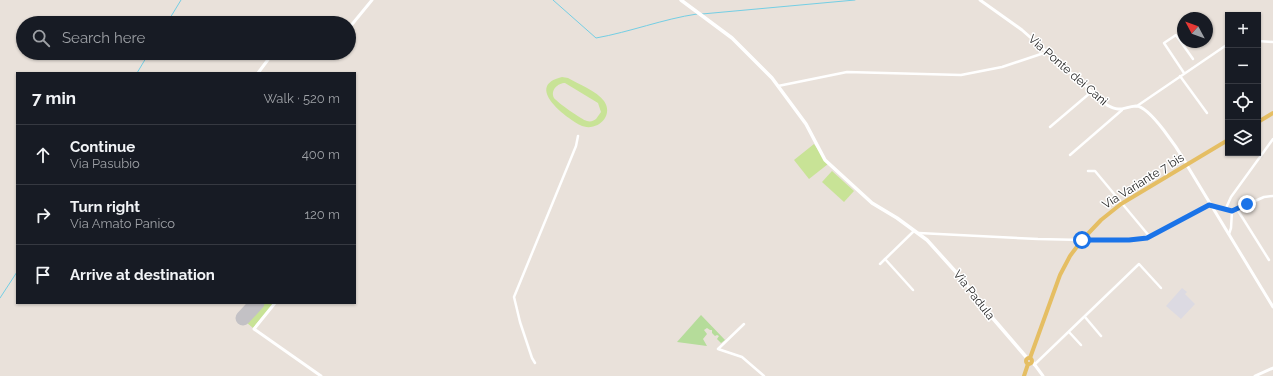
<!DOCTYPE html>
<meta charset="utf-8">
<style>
:root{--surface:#171b24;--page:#242831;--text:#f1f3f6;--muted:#9ea1a6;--line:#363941}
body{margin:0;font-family:Raleway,sans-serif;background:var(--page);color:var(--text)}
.controls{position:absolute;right:12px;top:12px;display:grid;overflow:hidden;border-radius:0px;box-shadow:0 1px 3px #0004}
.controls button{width:36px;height:36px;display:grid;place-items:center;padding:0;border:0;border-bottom:1px solid var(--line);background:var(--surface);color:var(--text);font:20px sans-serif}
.compass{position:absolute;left:1177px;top:12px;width:36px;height:36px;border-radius:50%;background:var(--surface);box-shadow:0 1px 3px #0004;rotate:311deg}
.stop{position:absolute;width:12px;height:12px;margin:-9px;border:3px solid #1a73e8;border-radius:50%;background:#fff}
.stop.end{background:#1a73e8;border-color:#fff;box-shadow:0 1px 4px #0008}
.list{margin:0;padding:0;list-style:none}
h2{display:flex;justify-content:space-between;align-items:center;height:52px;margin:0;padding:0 16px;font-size:17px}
h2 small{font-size:13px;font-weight:400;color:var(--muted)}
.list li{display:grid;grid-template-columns:26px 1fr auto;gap:12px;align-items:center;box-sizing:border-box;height:60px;padding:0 16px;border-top:1px solid var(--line)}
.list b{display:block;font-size:15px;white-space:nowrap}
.list p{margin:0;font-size:13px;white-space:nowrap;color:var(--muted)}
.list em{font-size:13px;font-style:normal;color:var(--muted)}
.icon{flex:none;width:22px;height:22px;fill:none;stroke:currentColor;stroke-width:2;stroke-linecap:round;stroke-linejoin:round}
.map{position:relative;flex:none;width:1273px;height:376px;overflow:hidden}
.search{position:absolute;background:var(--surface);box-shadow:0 1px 3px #0004;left:16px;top:16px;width:340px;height:44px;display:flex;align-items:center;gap:10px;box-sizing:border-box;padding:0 14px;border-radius:22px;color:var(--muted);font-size:15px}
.panel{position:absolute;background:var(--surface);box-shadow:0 1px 3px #0004;left:16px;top:72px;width:340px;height:232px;border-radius:0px}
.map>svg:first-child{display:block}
</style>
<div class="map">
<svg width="1273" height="376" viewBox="0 0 1273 376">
<rect width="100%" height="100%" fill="#e9e1da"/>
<path fill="#dcdae2" d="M1182,288L1187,292L1185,294L1195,304L1181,319L1166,306Z"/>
<path fill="#b5dc9a" d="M701,315L725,340L721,343L717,339L719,336L717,335L715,336L712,333V330H710L707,328L704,330L707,334L703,339L707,346L677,342Z"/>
<g fill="#c8e396" fill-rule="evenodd">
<path d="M562,77L568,78C578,84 597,91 604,101C615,117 595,133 580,125C565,117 524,86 562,77ZM565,83L598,103L601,112L596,119C593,121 591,122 587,121C582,120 557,102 554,98C550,90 558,83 565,83Z"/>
<path d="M814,144L828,164L809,179L794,160Z"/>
<path d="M832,171L854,191L844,202L822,182Z"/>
<path d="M253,303H274L253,328L240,317Z"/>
</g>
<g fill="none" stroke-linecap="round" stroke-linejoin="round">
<g stroke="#74cee4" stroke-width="1">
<path d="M553,0L596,38C630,32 663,19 697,14"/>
<path d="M702,14L855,0"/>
<path d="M167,23L181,0"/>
<path d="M137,73L149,53"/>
<path d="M0,298L17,272"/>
</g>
<path stroke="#c3c1c5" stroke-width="15" d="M243,318L257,303"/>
<g stroke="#fff" stroke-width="2.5">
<path d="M1258,41L1273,42"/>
<path d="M1184,73L1164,43L1176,35L1193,59"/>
<path d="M1180,76L1207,113"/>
<path d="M778,86L847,72L961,75L1002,67L1047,52"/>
<path d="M1137,106L1228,44"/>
<path d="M1050,127L1090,93"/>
<path d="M1070,155L1122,110"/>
<path d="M1088,171H1095L1150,237"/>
<path d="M1226,208L1231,197L1273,139"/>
<path d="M1237,209L1269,260"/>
<path d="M919,233L1038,239L1129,241L1156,234L1209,205L1232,211L1264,197L1273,196"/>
<path d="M1229,234L1231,228L1232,211"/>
<path d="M885,259L913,290"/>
<path d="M880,264L914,231"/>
<path d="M1085,317L1101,336"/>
<path d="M744,324L718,349L742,357L764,376"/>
<path d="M1069,332L1081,345"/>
<path d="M535,363L532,358L520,322L514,297L576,146L578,136"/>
<path d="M1034,365L1139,264L1161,288"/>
</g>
<g stroke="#fff" stroke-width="3">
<path d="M980,0L1022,30L1107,105C1121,113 1123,107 1136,106C1150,106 1179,151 1186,163"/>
<path d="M349,28L372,0"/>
<path d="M258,73L273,53"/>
<path d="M1188,167L1273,307"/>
<path d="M275,303L254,329L321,376"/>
<path d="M1032,361L1043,376"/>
<path d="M1255,376L1273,368"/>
</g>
<path stroke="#fff" stroke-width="3.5" d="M681,0L732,38L772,78L806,124L825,160L872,203L897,218L927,240L964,281L990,315L1027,358"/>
<g stroke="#e5be63" stroke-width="4">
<path d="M1258,122L1273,113"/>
<circle cx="1029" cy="361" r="3"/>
<path d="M1030,358L1060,275L1070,256L1082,240L1101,220L1121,204L1228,140"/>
<path d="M1024,376L1028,364"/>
</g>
</g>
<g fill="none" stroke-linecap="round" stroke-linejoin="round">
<path stroke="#1a73e8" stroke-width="5" d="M1082,240H1129L1147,238L1209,205L1232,211L1247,204"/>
</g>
<g text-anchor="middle" stroke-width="3" stroke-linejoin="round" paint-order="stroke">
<g font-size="12" fill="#272727" stroke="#fff">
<text transform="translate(1068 70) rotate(41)" y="4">Via Ponte dei Cani</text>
<text transform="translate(1143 181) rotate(-32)" y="4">Via Variante 7 bis</text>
<text transform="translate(974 295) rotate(52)" y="4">Via Padula</text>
</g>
</g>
</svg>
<div class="controls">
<button>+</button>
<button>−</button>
<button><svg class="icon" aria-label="locate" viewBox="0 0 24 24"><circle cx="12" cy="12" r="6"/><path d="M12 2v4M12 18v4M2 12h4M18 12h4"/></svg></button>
<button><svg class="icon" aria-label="layers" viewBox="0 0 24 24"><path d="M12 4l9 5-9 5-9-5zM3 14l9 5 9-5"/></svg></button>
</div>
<svg class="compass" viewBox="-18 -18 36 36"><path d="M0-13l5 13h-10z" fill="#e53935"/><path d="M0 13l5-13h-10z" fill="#9ea1a6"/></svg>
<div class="stop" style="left:1082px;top:240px"></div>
<div class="stop end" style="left:1247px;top:204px"></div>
<div class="search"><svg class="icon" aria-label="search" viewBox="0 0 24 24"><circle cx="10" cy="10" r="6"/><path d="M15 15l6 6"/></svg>Search here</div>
<section class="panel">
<h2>7 min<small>Walk · 520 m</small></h2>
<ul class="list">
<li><svg class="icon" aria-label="ahead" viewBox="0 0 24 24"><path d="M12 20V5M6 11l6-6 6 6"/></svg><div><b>Continue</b><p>Via Pasubio</p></div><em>400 m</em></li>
<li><svg class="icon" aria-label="right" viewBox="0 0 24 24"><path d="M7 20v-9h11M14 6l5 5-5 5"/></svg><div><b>Turn right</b><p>Via Amato Panico</p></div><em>120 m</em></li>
<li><svg class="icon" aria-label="arrive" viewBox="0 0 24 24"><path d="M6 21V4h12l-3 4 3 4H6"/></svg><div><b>Arrive at destination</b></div></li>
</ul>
</section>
</div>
